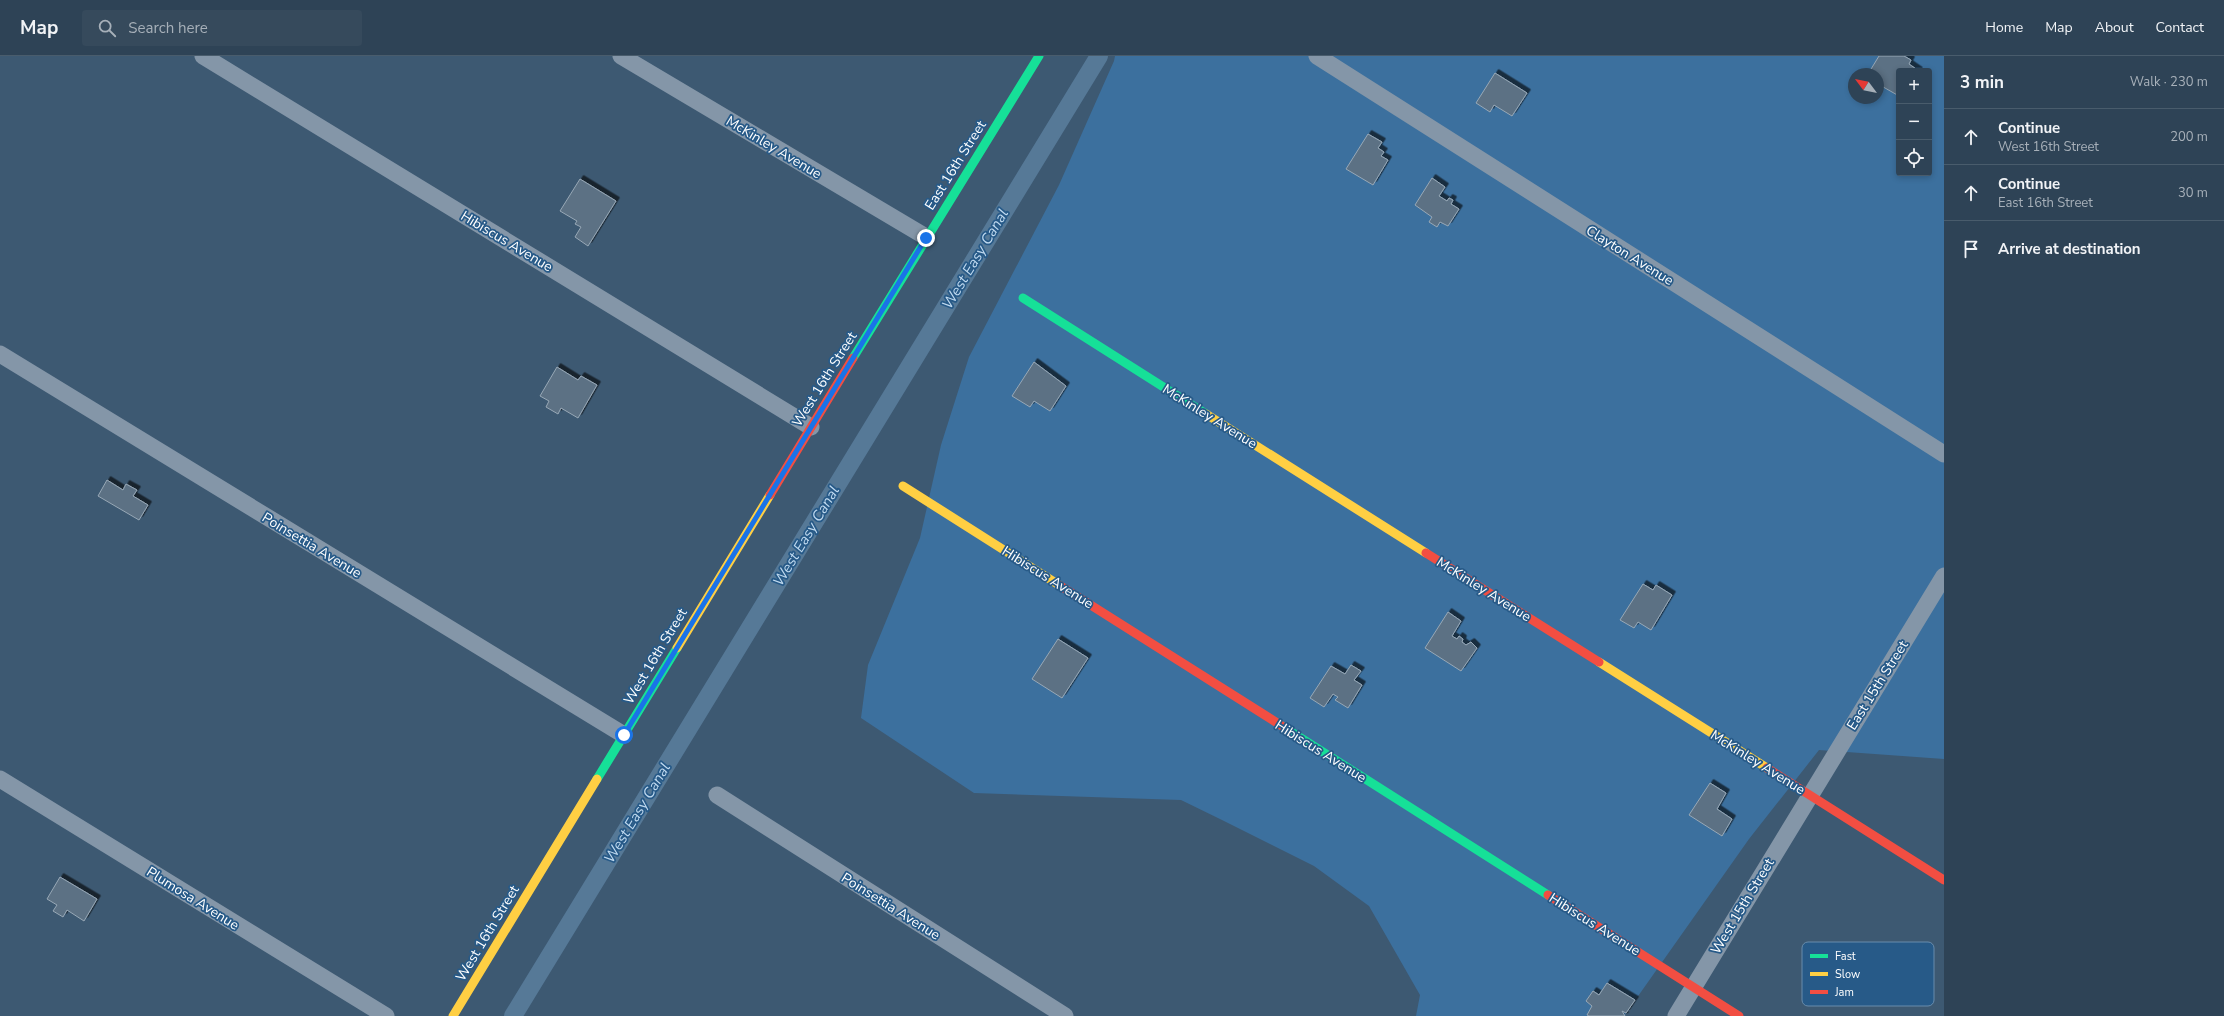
<!DOCTYPE html>
<meta charset="utf-8">
<style>
:root{--surface:#2e4356;--page:#364a5c;--text:#f1f3f6;--muted:#a7b0b9;--line:#495c6c}
body{margin:0;font-family:"Nunito Sans",sans-serif;background:var(--page);color:var(--text)}
.controls{position:absolute;right:12px;top:12px;display:grid;overflow:hidden;border-radius:4px;box-shadow:0 2px 6px #0003}
.controls button{width:36px;height:36px;display:grid;place-items:center;padding:0;border:0;border-bottom:1px solid var(--line);background:var(--surface);color:var(--text);font:20px sans-serif}
.compass{position:absolute;left:1848px;top:12px;width:36px;height:36px;border-radius:50%;background:var(--surface);box-shadow:0 2px 6px #0003;rotate:302deg}
.stop{position:absolute;width:12px;height:12px;margin:-9px;border:3px solid #1a73e8;border-radius:50%;background:#fff}
.stop.end{background:#1a73e8;border-color:#fff;box-shadow:0 1px 4px #0008}
.list{margin:0;padding:0;list-style:none}
h2{display:flex;justify-content:space-between;align-items:center;height:52px;margin:0;padding:0 16px;font-size:17px}
h2 small{font-size:13px;font-weight:400;color:var(--muted)}
.list li{display:grid;grid-template-columns:26px 1fr auto;gap:12px;align-items:center;box-sizing:border-box;height:56px;padding:0 16px;border-top:1px solid var(--line)}
.list b{display:block;font-size:15px;white-space:nowrap}
.list p{margin:0;font-size:13px;white-space:nowrap;color:var(--muted)}
.list em{font-size:13px;font-style:normal;color:var(--muted)}
.icon{flex:none;width:22px;height:22px;fill:none;stroke:currentColor;stroke-width:2;stroke-linecap:round;stroke-linejoin:round}
.map{position:relative;flex:none;width:1944px;height:960px;overflow:hidden}
header{display:flex;align-items:center;gap:24px;box-sizing:border-box;height:56px;padding:0 20px;background:var(--surface);border-bottom:1px solid var(--line)}
header strong{font-size:19px}
nav{display:flex;gap:22px;margin-inline-start:auto;font-size:14px}
.search{width:280px;height:36px;background:var(--page);display:flex;align-items:center;gap:10px;box-sizing:border-box;padding:0 14px;border-radius:4px;color:var(--muted);font-size:15px}
main{display:flex}
aside{flex:1;background:var(--surface)}
.map>svg:first-child{display:block}
</style>
<header>
<strong>Map</strong>
<div class="search"><svg class="icon" aria-label="search" viewBox="0 0 24 24"><circle cx="10" cy="10" r="6"/><path d="M15 15l6 6"/></svg>Search here</div>
<nav><a>Home</a><a>Map</a><a>About</a><a>Contact</a></nav>
</header>
<main>
<div class="map">
<svg width="1944" height="960" viewBox="0 0 1944 960">
<defs>
<filter id="shadow"><feDropShadow dx="3.5" dy="-3.5" stdDeviation="0" flood-color="#0009"/></filter>
</defs>
<rect width="100%" height="100%" fill="#3d5972"/>
<path fill="#3c709e" fill-rule="evenodd" d="M1115,0H1944V703L1819,694L1749,783L1624,960H1416L1420,939L1369,850L1314,810L1222,764L1181,744L974,737L861,662L868,609L920,482L941,389L969,301L1059,129L1114,5ZM1899,15H1929V117H1899ZM1854,18H1878V42H1854Z"/>
<g fill="none" stroke-linecap="round" stroke-linejoin="round">
<path stroke="#567997" stroke-width="18" d="M513,960L1099,0"/>
</g>
<g fill="#5b7184" stroke="#98a8b6" filter="url(#shadow)">
<path d="M1879,0H1904L1911,4L1909,8L1919,15H1899V40L1878,28V18H1868Z"/>
<path d="M1495,17L1527,37L1512,60L1494,49L1490,56L1476,47Z"/>
<path d="M1368,78L1382,86L1378,92L1384,96L1381,100L1388,104L1373,129L1346,113Z"/>
<path d="M1432,122L1445,131L1439,140L1447,145L1449,142L1453,144L1451,148L1459,153L1448,170L1440,166L1437,171L1429,166L1432,161L1415,149Z"/>
<path d="M580,123L616,145L588,190L575,181L581,171L575,168L577,165L560,155Z"/>
<path d="M1034,306L1066,330L1050,355L1034,345L1030,351L1012,340Z"/>
<path d="M557,311L578,324L581,320L597,329L578,362L561,352L558,358L546,351L549,345L540,340Z"/>
<path d="M107,424L123,434L126,428L137,434L133,440L148,449L139,464L98,440Z"/>
<path d="M1643,528L1653,534L1656,529L1672,539L1651,574L1638,566L1634,572L1620,564Z"/>
<path d="M1448,556L1461,565L1452,580L1457,583L1459,580L1463,583L1462,586L1466,589L1471,586L1477,592L1461,615L1425,592Z"/>
<path d="M1058,583L1088,602L1062,642L1032,623Z"/>
<path d="M1351,609L1361,615L1354,624L1362,629L1348,652L1335,644L1338,641L1333,638L1324,651L1310,642L1331,610L1345,618Z"/>
<path d="M1710,727L1726,737L1717,753L1732,763L1722,780L1689,759Z"/>
<path d="M60,821L97,843L84,865L67,854L63,861L53,855L57,849L47,843Z"/>
<path d="M1607,927L1635,944L1626,957L1622,955L1625,960H1589L1587,959L1592,950L1586,945L1593,935L1599,939Z"/>
</g>
<g fill="none" stroke-linecap="round" stroke-linejoin="round">
<g stroke="#8496a8" stroke-width="17">
<path d="M203,0L811,371"/>
<path d="M621,0L926,181"/>
<path d="M1317,0L1944,398"/>
<path d="M0,298L624,679"/>
<path d="M0,723L386,960"/>
<path d="M717,739L1065,960"/>
<path d="M1676,960L1944,520"/>
</g>
<g stroke="#16e098" stroke-width="9">
<path d="M1023,242L1206,358"/>
<path d="M853,302L1039,0"/>
<path d="M1282,670L1548,839"/>
<path d="M597,723L677,592"/>
</g>
<g stroke="#ffcf43" stroke-width="9">
<path d="M1206,358L1426,497"/>
<path d="M903,430L1059,529"/>
<path d="M677,592L770,439"/>
<path d="M1599,606L1767,712"/>
<path d="M453,960L597,723"/>
</g>
<g stroke="#f24e42" stroke-width="9">
<path d="M770,439L853,302"/>
<path d="M1426,497L1599,606"/>
<path d="M1059,529L1282,670"/>
<path d="M1767,712L1944,824"/>
<path d="M1548,839L1739,960"/>
</g>
</g>
<g fill="none" stroke-linecap="round" stroke-linejoin="round">
<path stroke="#1a73e8" stroke-width="5" d="M624,679L926,182"/>
</g>
<g text-anchor="middle" stroke-width="3.5" stroke-linejoin="round" paint-order="stroke">
<g font-size="14" fill="#fff" stroke="#275a88">
<text transform="translate(774 91) rotate(31)" y="5">McKinley Avenue</text>
<text transform="translate(955 109) rotate(-58)" y="5">East 16th Street</text>
<text transform="translate(507 185) rotate(31)" y="5">Hibiscus Avenue</text>
<text transform="translate(1630 199) rotate(32)" y="5">Clayton Avenue</text>
<text transform="translate(824 323) rotate(-58)" y="5">West 16th Street</text>
<text transform="translate(1210 360) rotate(32)" y="5">McKinley Avenue</text>
<text transform="translate(312 489) rotate(31)" y="5">Poinsettia Avenue</text>
<text transform="translate(1048 521) rotate(32)" y="5">Hibiscus Avenue</text>
<text transform="translate(1484 533) rotate(32)" y="5">McKinley Avenue</text>
<text transform="translate(655 600) rotate(-59)" y="5">West 16th Street</text>
<text transform="translate(1877 629) rotate(-58)" y="5">East 15th Street</text>
<text transform="translate(1321 695) rotate(32)" y="5">Hibiscus Avenue</text>
<text transform="translate(1758 706) rotate(32)" y="5">McKinley Avenue</text>
<text transform="translate(193 842) rotate(32)" y="5">Plumosa Avenue</text>
<text transform="translate(891 850) rotate(32)" y="5">Poinsettia Avenue</text>
<text transform="translate(1742 850) rotate(-59)" y="5">West 15th Street</text>
<text transform="translate(1595 868) rotate(32)" y="5">Hibiscus Avenue</text>
<text transform="translate(487 877) rotate(-59)" y="5">West 16th Street</text>
</g>
<g font-size="15" font-style="italic" fill="#c0daf0" stroke="#275a88">
<text transform="translate(975 203) rotate(-59)" y="5">West Easy Canal</text>
<text transform="translate(806 480) rotate(-59)" y="5">West Easy Canal</text>
<text transform="translate(637 757) rotate(-59)" y="5">West Easy Canal</text>
</g>
</g>
<rect x="1802" y="886" width="132" height="64" rx="6" fill="#275a88" stroke="#688cac" stroke-width="1"/>
<rect x="1810" y="898" width="18" height="4" fill="#16e098"/>
<rect x="1810" y="916" width="18" height="4" fill="#ffcf43"/>
<rect x="1810" y="934" width="18" height="4" fill="#f24e42"/>
<g font-size="11" fill="#fff">
<text x="1835" y="904">Fast</text>
<text x="1835" y="922">Slow</text>
<text x="1835" y="940">Jam</text>
</g>
</svg>
<div class="controls">
<button>+</button>
<button>−</button>
<button><svg class="icon" aria-label="locate" viewBox="0 0 24 24"><circle cx="12" cy="12" r="6"/><path d="M12 2v4M12 18v4M2 12h4M18 12h4"/></svg></button>
</div>
<svg class="compass" viewBox="-18 -18 36 36"><path d="M0-13l5 13h-10z" fill="#e53935"/><path d="M0 13l5-13h-10z" fill="#a7b0b9"/></svg>
<div class="stop" style="left:624px;top:679px"></div>
<div class="stop end" style="left:926px;top:182px"></div>
</div>
<aside>
<h2>3 min<small>Walk · 230 m</small></h2>
<ul class="list">
<li><svg class="icon" aria-label="ahead" viewBox="0 0 24 24"><path d="M12 20V5M6 11l6-6 6 6"/></svg><div><b>Continue</b><p>West 16th Street</p></div><em>200 m</em></li>
<li><svg class="icon" aria-label="ahead" viewBox="0 0 24 24"><path d="M12 20V5M6 11l6-6 6 6"/></svg><div><b>Continue</b><p>East 16th Street</p></div><em>30 m</em></li>
<li><svg class="icon" aria-label="arrive" viewBox="0 0 24 24"><path d="M6 21V4h12l-3 4 3 4H6"/></svg><div><b>Arrive at destination</b></div></li>
</ul>
</aside>
</main>
